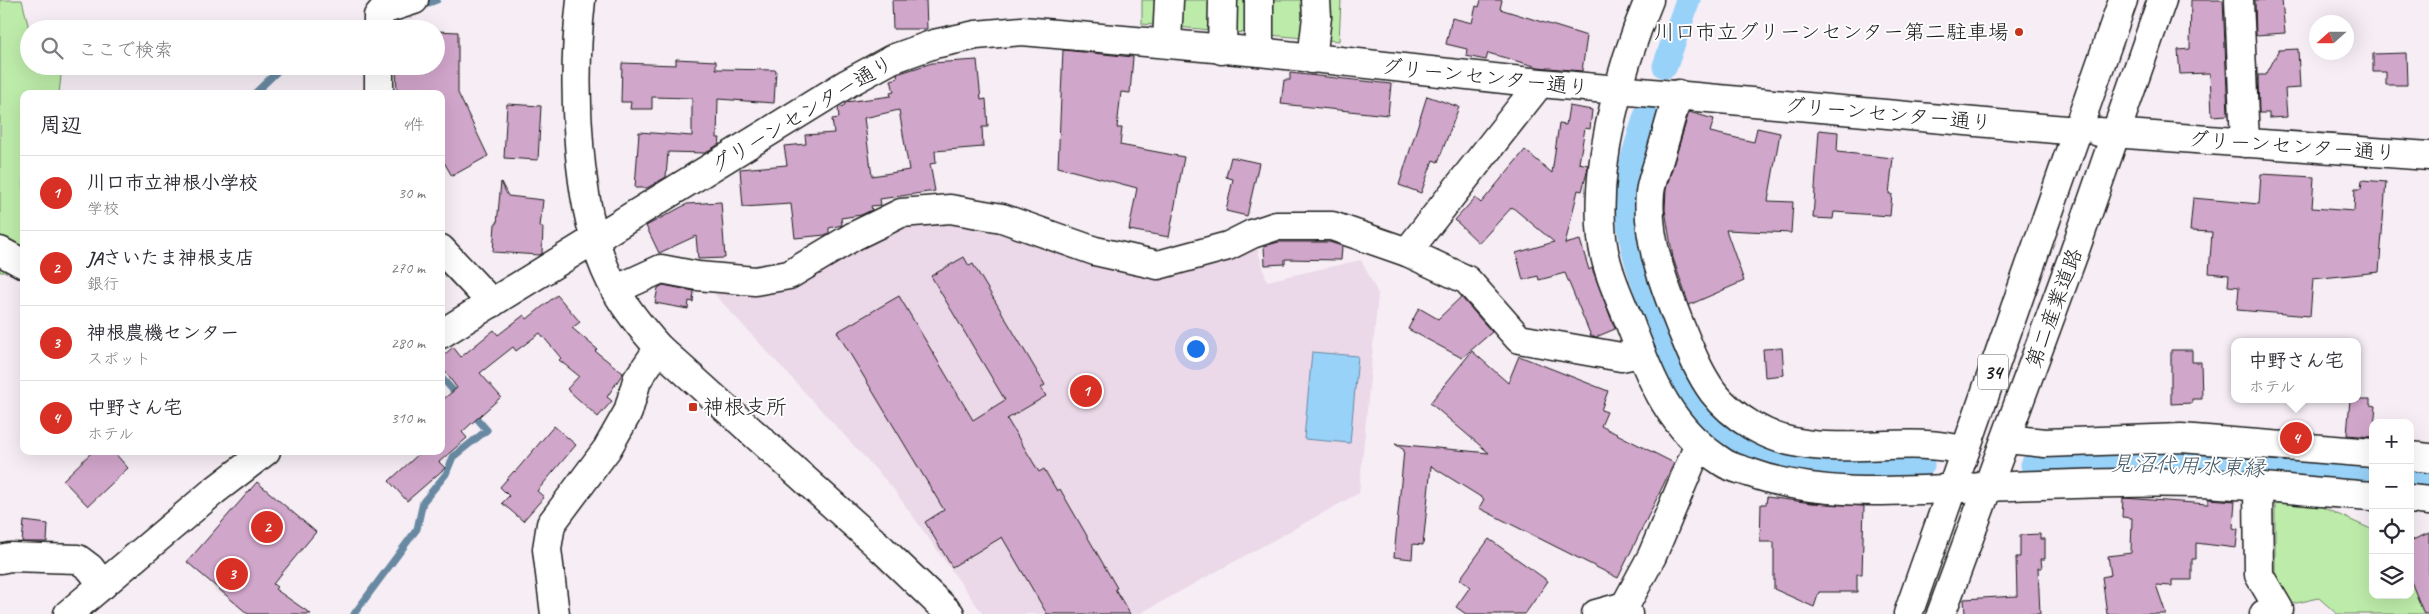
<!DOCTYPE html>
<html lang="ja">
<meta charset="utf-8">
<style>
:root{--surface:#fff;--page:#f7f7f7;--text:#2b2b33;--muted:#7c7c81;--line:#e1e1e2;--accent:#d93025}
body{margin:0;font-family:Caveat,"Klee One",sans-serif;background:var(--page);color:var(--text)}
.controls{position:absolute;right:15px;bottom:15px;display:grid;overflow:hidden;border-radius:10px;box-shadow:0 5px 20px #0002}
.controls button{width:45px;height:45px;display:grid;place-items:center;padding:0;border:0;border-bottom:1px solid var(--line);background:var(--surface);color:var(--text);font:25px sans-serif}
.compass{position:absolute;left:2309px;top:15px;width:45px;height:45px;border-radius:50%;background:var(--surface);box-shadow:0 5px 20px #0002;rotate:249deg}
.you{position:absolute;left:1195px;top:348px;width:18px;height:18px;margin:-12px;border:4px solid #fff;border-radius:50%;background:#1a73e8;box-shadow:0 0 0 8px #1a73e833}
.badge{display:grid;place-items:center;width:32px;height:32px;border-radius:50%;background:var(--accent);color:#fff;font-size:16px;font-weight:700}
.pin{position:absolute;translate:-50% -50%;border:2px solid #fff;box-shadow:0 1px 5px #0006}
.popup{position:absolute;left:2231px;top:338px;width:130px;height:65px;box-sizing:border-box;display:grid;place-content:center;border-radius:10px;background:var(--surface);filter:drop-shadow(0 1px 4px #0005);font-size:16px;white-space:nowrap;color:var(--muted)}
.popup b{font-size:19px;color:var(--text)}
.popup::after{content:'';position:absolute;left:50%;top:100%;margin-left:-10px;border:10px solid transparent;border-top-color:var(--surface)}
.list{margin:0;padding:0;list-style:none}
h2{display:flex;justify-content:space-between;align-items:center;height:65px;margin:0;padding:0 20px;font-size:21px}
h2 small{font-size:16px;font-weight:400;color:var(--muted)}
.list li{display:grid;grid-template-columns:32px 1fr auto;gap:15px;align-items:center;box-sizing:border-box;height:75px;padding:0 20px;border-top:1px solid var(--line)}
.list b{display:block;font-size:19px;white-space:nowrap}
.list p{margin:0;font-size:16px;white-space:nowrap;color:var(--muted)}
.list em{font-size:16px;font-style:normal;color:var(--muted)}
.icon{flex:none;width:28px;height:28px;fill:none;stroke:currentColor;stroke-width:2;stroke-linecap:round;stroke-linejoin:round}
.map{position:relative;flex:none;width:2429px;height:614px;overflow:hidden}
.search{position:absolute;background:var(--surface);box-shadow:0 5px 20px #0002;left:20px;top:20px;width:425px;height:55px;display:flex;align-items:center;gap:12px;box-sizing:border-box;padding:0 18px;border-radius:28px;color:var(--muted);font-size:19px}
.panel{position:absolute;background:var(--surface);box-shadow:0 5px 20px #0002;left:20px;top:90px;width:425px;height:365px;border-radius:10px}
.map>svg:first-child{display:block}
</style>
<div class="map">
<svg width="2429" height="614" viewBox="0 0 2429 614">
<rect width="100%" height="100%" fill="#f6edf5"/>
<filter id="ink" filterUnits="userSpaceOnUse"><feTurbulence type="fractalNoise" baseFrequency=".02" numOctaves="2"/><feDisplacementMap in="SourceGraphic" scale="10" xChannelSelector="R" yChannelSelector="G"/><feConvolveMatrix kernelMatrix="1 2 1 2 8 2 1 2 1" color-interpolation-filters="sRGB"/></filter>
<g filter="url(#ink)">
<path fill="#ebd8e8" d="M918,219L986,225L1034,240L1106,268L1155,275L1186,274L1257,248L1267,281L1361,260L1378,294L1359,493L1139,614H983L892,487L707,286L862,240Z"/>
<g fill="#bdecaa" stroke="#6c8463">
<path d="M0,0H22L29,29V66H62L59,94H24V259L9,272H0Z"/>
<path d="M1142,0H1341L1339,41L1142,24Z"/>
<path d="M2275,500L2315,504L2373,530V595H2410V567L2425,614H2337L2319,598L2292,604L2275,574Z"/>
</g>
<path fill="#99d2f9" stroke="#6789a1" d="M1312,352L1358,356L1350,443L1304,439Z"/>
<g fill="none" stroke-linecap="round" stroke-linejoin="round">
<g stroke="#6789a1" stroke-width="7">
<path d="M418,7L437,0"/>
<path d="M254,94L283,66"/>
<path d="M441,377L459,397"/>
<path d="M354,614L417,529L423,502L446,474L453,457L487,430L472,413"/>
</g>
<g stroke="#99d2f9" stroke-width="25">
<path d="M1665,66L1688,0"/>
<path d="M1646,116C1638,141 1629,166 1628,193C1626,242 1644,286 1662,331C1676,369 1691,412 1727,434C1786,471 1856,465 1922,465"/>
<path d="M2033,465L2189,461L2373,475"/>
<path d="M2410,478L2429,480"/>
</g>
</g>
<g fill="#d1a6cb" stroke="#1c1c1c" fill-rule="evenodd">
<path d="M892,0H926L927,29H893Z"/>
<path d="M1481,0H1502L1500,9L1587,36L1582,71L1538,67L1488,53L1486,60L1466,56L1467,49L1446,44L1452,18L1472,23L1476,6L1479,7Z"/>
<path d="M2191,0H2223L2228,115L2212,116L2210,73L2180,74L2178,50L2190,49Z"/>
<path d="M2255,0H2282L2285,33L2256,35Z"/>
<path d="M436,31L458,32V93L488,156L452,176L441,157V94H397L396,66H436Z"/>
<path d="M2298,49L2300,88L2285,89L2287,117L2269,118V113H2259L2258,75H2266L2279,50Z"/>
<path d="M1063,50L1133,57L1130,93L1121,92L1117,128H1122L1120,145L1184,157L1169,237L1129,230L1137,188L1058,167Z"/>
<path d="M2406,53L2407,85H2386V72H2373V54Z"/>
<path d="M676,59L716,61V69L776,70L774,103L718,99L717,138H720L719,144L705,153L668,152L666,177L647,188H635L639,132L692,136V98L652,97V109H630L631,102H621L622,63L676,65Z"/>
<path d="M977,60L981,100L986,99L988,127H982L983,147L935,151L936,163L930,164L935,191L880,199L881,205L871,206L872,210L861,215L841,218L842,225L829,228V233L825,235L795,238L791,204L743,207L740,169L787,165L784,146L806,144L805,135L834,133L832,119L839,118L838,108L844,106L846,102L891,96L890,93L894,92L891,80L898,78L897,74L932,63ZM899,110L909,170L872,176L864,118Z"/>
<path d="M1290,73L1391,84L1388,115L1281,104L1284,80H1290Z"/>
<path d="M1427,96L1459,107L1438,162L1433,160L1421,193L1399,185Z"/>
<path d="M507,104L541,106L538,160L504,158Z"/>
<path d="M1569,106L1592,110L1590,129L1585,128L1579,163L1588,165L1587,172L1582,191L1578,190L1565,244L1580,240L1589,270L1592,268L1615,329L1596,337L1591,336L1565,273L1539,280L1538,276L1523,280L1516,253L1554,242L1512,207L1479,243L1455,220L1475,198L1481,203L1525,150L1552,173L1559,124L1566,125Z"/>
<path d="M1689,112L1714,119L1710,132L1754,142L1757,128L1780,133L1768,201L1793,202L1791,233L1726,230L1744,281L1689,305L1673,258L1665,210L1666,189Z"/>
<path d="M1819,130L1838,132L1837,152L1893,158L1889,194H1892L1890,216L1834,212L1833,219L1813,218Z"/>
<path d="M1231,157L1259,163L1247,216L1226,211L1233,179L1226,177Z"/>
<path d="M2261,174L2314,177L2312,208L2354,211L2355,189H2361L2362,180L2386,182L2379,272L2313,279L2310,316L2237,310L2239,287L2228,286L2229,275L2209,273L2212,232L2190,231L2193,198L2259,204Z"/>
<path d="M501,182L508,196L543,200L540,227H543L542,254L539,255L493,252L495,224H497Z"/>
<path d="M721,202L725,258L698,259L696,236L659,253L646,226L687,204Z"/>
<path d="M1279,242H1329L1342,246L1341,260L1285,259V264L1265,265L1264,246Z"/>
<path d="M964,257L969,266L973,264L1045,385L1041,388L1046,396L1007,419L1039,472L1044,469L1057,491L1060,489L1117,588L1115,589L1130,614H1047L1002,537L952,567L925,522L944,510L837,332L899,296L973,420L1005,400L931,276Z"/>
<path d="M663,285L694,291L693,302L689,301L688,309L655,303L658,288Z"/>
<path d="M557,295L580,322L572,328L597,349L595,351L623,373L607,397L612,401L598,417L567,389L579,376L559,360L561,358L540,333L516,351L513,347L480,373L501,397L462,432L467,438L439,462L445,468L407,501L389,481L422,451H441V401L457,388L441,366V358L453,347L461,357L494,330L498,335L524,315L527,319Z"/>
<path d="M1461,297L1492,332L1462,358L1408,329L1419,308L1438,319Z"/>
<path d="M1782,348L1784,375L1765,377L1763,349Z"/>
<path d="M2171,350H2192V362H2201L2202,399H2192V403L2171,404Z"/>
<path d="M1472,351L1508,383L1519,356L1608,391L1601,410L1607,412L1601,426L1674,463L1618,578L1479,508L1484,499L1431,466L1423,545L1413,544L1412,559L1394,557L1404,450L1395,444L1489,453L1430,403Z"/>
<path d="M2350,399H2370V405L2376,406L2373,437L2347,435Z"/>
<path d="M554,426L576,445L537,491L544,497L523,521L502,503L509,496L500,487L514,471L515,472Z"/>
<path d="M93,451H113L128,468L88,506L63,480Z"/>
<path d="M257,482L316,532L273,584L277,587L275,589L311,614H248L187,562Z"/>
<path d="M1767,497L1812,503L1864,506L1862,574H1857V592H1819L1814,607L1774,589V542H1760L1761,504H1766Z"/>
<path d="M2123,498L2208,504V499L2235,501L2233,528L2238,529L2236,548L2196,543V559H2192V580H2172V586L2156,585L2166,614H2107L2102,577L2111,575L2108,556L2131,553L2132,518L2122,517Z"/>
<path d="M24,521L48,524L47,542H22Z"/>
<path d="M2429,533V614H2424L2410,579V541Z"/>
<path d="M2040,534V539H2045V559H2041L2042,568H2038L2040,614H1965L1964,599L2017,596L2016,557H2020V535Z"/>
<path d="M1489,539L1548,581L1525,614H1466L1456,607L1470,587L1460,579Z"/>
</g>
<g fill="none" stroke-linecap="round" stroke-linejoin="round">
<g stroke="#1c1c1c" stroke-width="31">
<g id="minor">
<path d="M581,0C572,81 574,219 616,291C628,312 643,330 659,348L883,550L950,614"/>
<path d="M1649,0C1620,68 1594,164 1602,238C1605,267 1618,295 1629,321C1651,379 1668,428 1724,463C1732,468 1743,470 1751,473C1830,502 1930,488 2012,486C2073,484 2137,481 2198,483C2256,485 2315,492 2373,496"/>
<path d="M2239,0L2245,143"/>
<path d="M378,29V16L383,10L414,0"/>
<path d="M1167,43L1169,0"/>
<path d="M1222,50L1223,0"/>
<path d="M1259,52V0"/>
<path d="M1312,59L1317,17L1316,0"/>
<path d="M379,66V94"/>
<path d="M1678,94C1671,117 1665,140 1658,163C1655,173 1651,183 1650,193C1646,240 1664,285 1681,328C1690,350 1699,373 1713,392C1733,418 1767,438 1799,443C1852,453 1915,436 1965,451"/>
<path d="M441,249L492,303"/>
<path d="M0,251L24,264"/>
<path d="M1407,252L1540,83"/>
<path d="M615,290L661,269L698,276L755,281L789,275L854,236L901,213L950,209L1002,218L1095,251L1158,265L1228,246L1252,234L1276,226H1332L1407,252L1467,280L1519,339L1621,357L1641,353"/>
<path d="M441,334L848,83L892,59L934,44L976,35L1022,31L1259,52L1540,83L2077,131"/>
<path d="M2007,439L2045,443L2181,438L2373,453"/>
<path d="M2410,456L2429,458"/>
<path d="M2258,488L2259,575L2279,609L2264,614"/>
<path d="M2410,499L2429,501"/>
<path d="M0,559L10,557L78,559L90,568L103,585"/>
<path d="M68,614L214,491L266,451"/>
<path d="M555,614L547,549L551,524L607,449L628,412L637,380L659,348"/>
<path d="M1596,614L1625,606"/>
<path d="M1628,614L1625,606L1652,556L1699,444"/>
</g>
</g>
<g stroke="#1c1c1c" stroke-width="31">
<g id="major">
<path d="M2099,132L2429,156"/>
<path d="M1908,614L2123,0"/>
<path d="M1941,614L2074,253L2162,0"/>
</g>
</g>
<use href="#minor" stroke="#fff" stroke-width="28"/>
<use href="#major" stroke="#fff" stroke-width="28"/>
</g>
</g>
<g fill="#c8321e" stroke="#fff" stroke-width="2">
<circle cx="2019" cy="32" r="5"/>
<rect x="688" y="402" width="10" height="10" rx="2.5"/>
</g>
<g text-anchor="middle" stroke-width="4" stroke-linejoin="round" paint-order="stroke">
<rect fill="#fff" stroke="#606060" stroke-width="1" x="1978" y="354.5" width="30" height="35" rx="4"/>
<g font-size="20" font-weight="bold" fill="#1c1c1c">
<text x="1993" y="379">34</text>
</g>
<g font-size="21" fill="#1c1c1c" stroke="#fff" text-anchor="end">
<text x="2009" y="39">川口市立グリーンセンター第二駐車場</text>
<text x="703" y="414" text-anchor="start">神根支所</text>
</g>
<g font-size="21" fill="#1c1c1c" stroke="#fff">
<text transform="translate(1485 77) rotate(6)" y="7">グリーンセンター通り</text>
<text transform="translate(802 114) rotate(-31)" y="7">グリーンセンター通り</text>
<text transform="translate(1888 114) rotate(5)" y="7">グリーンセンター通り</text>
<text transform="translate(2292 146) rotate(4)" y="7">グリーンセンター通り</text>
<text transform="translate(2054 308) rotate(-70)" y="7">第二産業道路</text>
</g>
<g font-size="22" font-style="italic" fill="#485c69" stroke="#fff">
<text transform="translate(2188 465) rotate(2)" y="8">見沼代用水東縁</text>
</g>
</g>
</svg>
<div class="controls">
<button>+</button>
<button>−</button>
<button><svg class="icon" aria-label="locate" viewBox="0 0 24 24"><circle cx="12" cy="12" r="6"/><path d="M12 2v4M12 18v4M2 12h4M18 12h4"/></svg></button>
<button><svg class="icon" aria-label="layers" viewBox="0 0 24 24"><path d="M12 4l9 5-9 5-9-5zM3 14l9 5 9-5"/></svg></button>
</div>
<svg class="compass" viewBox="-18 -18 36 36"><path d="M0-13l5 13h-10z" fill="#e53935"/><path d="M0 13l5-13h-10z" fill="#7c7c81"/></svg>
<div class="you"></div>
<div class="pin badge" style="left:1086px;top:391px">1</div>
<div class="pin badge" style="left:267px;top:527px">2</div>
<div class="pin badge" style="left:232px;top:574px">3</div>
<div class="pin badge" style="left:2296px;top:438px">4</div>
<div class="popup"><b>中野さん宅</b>ホテル</div>
<div class="search"><svg class="icon" aria-label="search" viewBox="0 0 24 24"><circle cx="10" cy="10" r="6"/><path d="M15 15l6 6"/></svg>ここで検索</div>
<section class="panel">
<h2>周辺<small>4件</small></h2>
<ul class="list">
<li><span class="badge">1</span><div><b>川口市立神根小学校</b><p>学校</p></div><em>30 m</em></li>
<li><span class="badge">2</span><div><b>JAさいたま神根支店</b><p>銀行</p></div><em>270 m</em></li>
<li><span class="badge">3</span><div><b>神根農機センター</b><p>スポット</p></div><em>280 m</em></li>
<li><span class="badge">4</span><div><b>中野さん宅</b><p>ホテル</p></div><em>310 m</em></li>
</ul>
</section>
</div>
